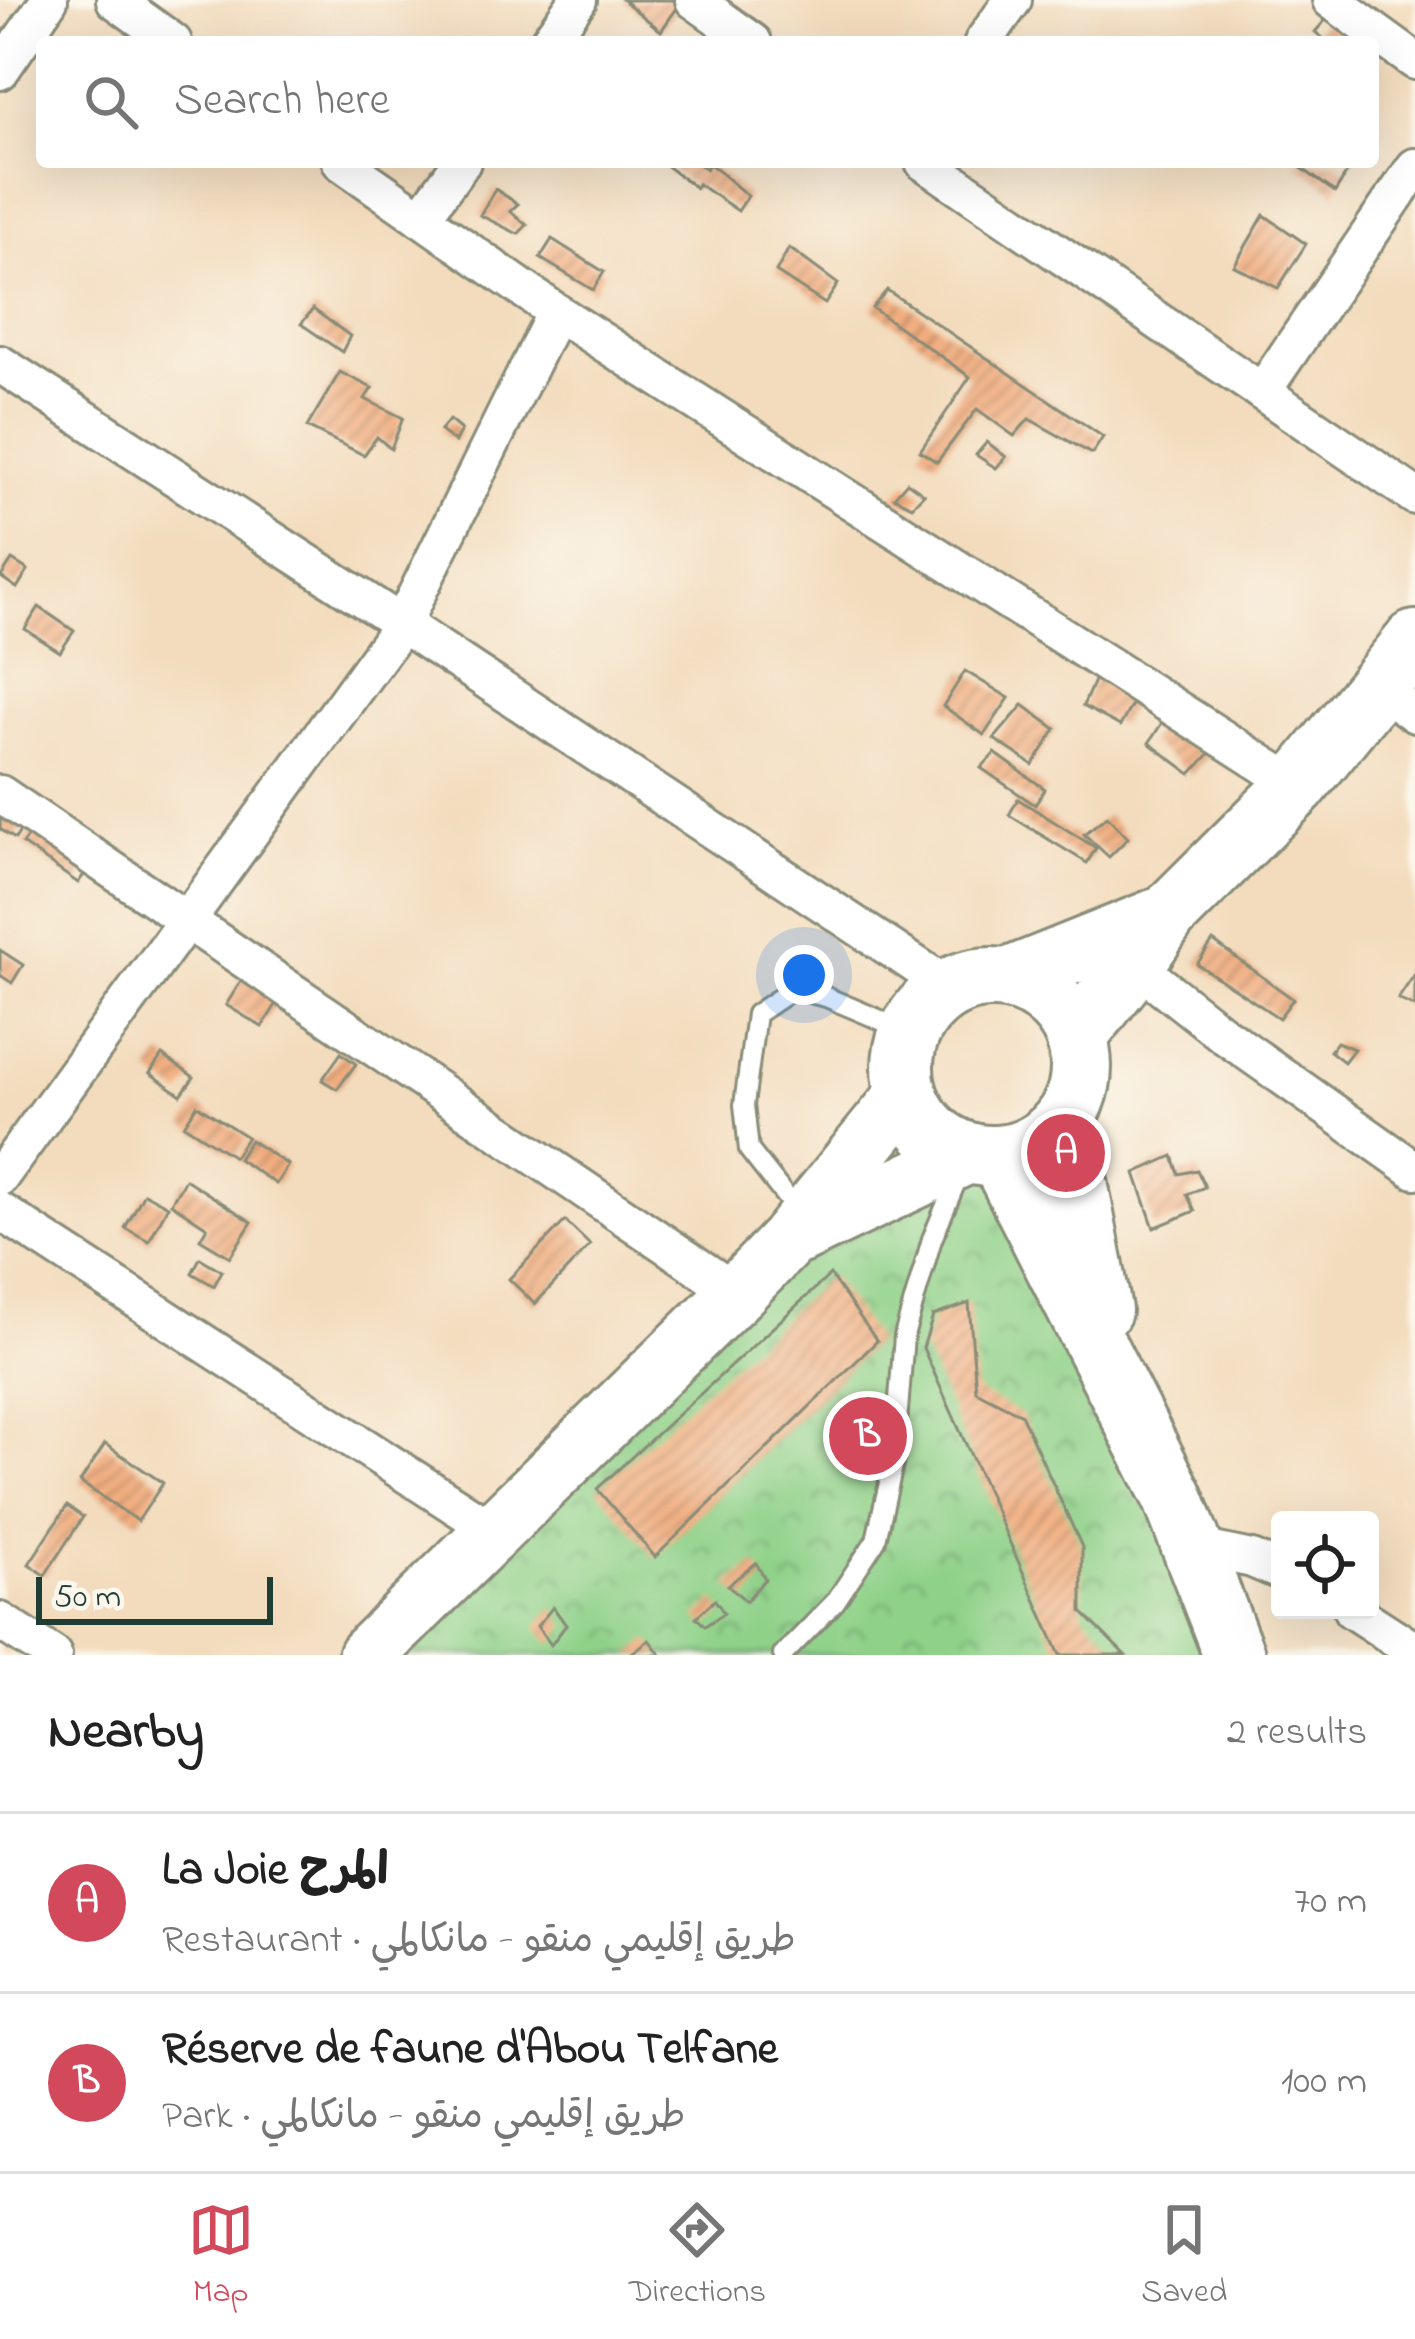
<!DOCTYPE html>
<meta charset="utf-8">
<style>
:root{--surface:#fff;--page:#f2f2f2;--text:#222;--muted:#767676;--line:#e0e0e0;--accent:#d1495b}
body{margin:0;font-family:"Indie Flower","Playpen Sans Arabic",sans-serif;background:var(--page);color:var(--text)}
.controls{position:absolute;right:36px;bottom:36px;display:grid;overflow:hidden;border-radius:12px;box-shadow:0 12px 48px #0002}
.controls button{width:108px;height:108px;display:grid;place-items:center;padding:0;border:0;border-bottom:3px solid var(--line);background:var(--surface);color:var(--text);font:60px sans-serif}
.scale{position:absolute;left:36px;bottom:30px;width:237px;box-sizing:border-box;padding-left:12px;border:6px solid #1f3d34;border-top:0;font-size:33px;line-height:42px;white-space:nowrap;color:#1f3d34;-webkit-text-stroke:9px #fbf7ec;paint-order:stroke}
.you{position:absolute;left:804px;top:975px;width:42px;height:42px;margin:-30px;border:9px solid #fff;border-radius:50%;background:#1a73e8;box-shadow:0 0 0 18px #1a73e833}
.badge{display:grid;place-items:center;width:78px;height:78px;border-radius:50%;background:var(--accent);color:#fff;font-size:39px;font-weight:700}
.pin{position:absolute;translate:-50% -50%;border:6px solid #fff;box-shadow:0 3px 12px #0006}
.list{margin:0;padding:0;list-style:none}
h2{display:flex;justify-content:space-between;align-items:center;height:156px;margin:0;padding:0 48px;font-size:51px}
h2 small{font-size:39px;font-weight:400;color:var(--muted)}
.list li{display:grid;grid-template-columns:78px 1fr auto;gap:36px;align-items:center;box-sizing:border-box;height:180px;padding:0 48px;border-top:3px solid var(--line)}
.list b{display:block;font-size:45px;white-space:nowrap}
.list p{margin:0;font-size:39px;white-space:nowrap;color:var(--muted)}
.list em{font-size:39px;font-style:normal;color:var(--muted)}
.icon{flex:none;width:66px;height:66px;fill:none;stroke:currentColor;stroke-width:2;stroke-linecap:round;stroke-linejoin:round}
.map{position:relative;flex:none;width:1415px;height:1655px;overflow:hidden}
.search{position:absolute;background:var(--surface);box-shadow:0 12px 48px #0002;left:36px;right:36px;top:36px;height:132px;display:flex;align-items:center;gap:30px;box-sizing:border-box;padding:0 42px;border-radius:12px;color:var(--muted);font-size:45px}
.sheet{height:516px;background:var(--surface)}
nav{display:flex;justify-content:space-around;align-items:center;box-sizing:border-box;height:168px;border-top:3px solid var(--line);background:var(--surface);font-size:33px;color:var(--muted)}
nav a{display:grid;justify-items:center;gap:6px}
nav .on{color:var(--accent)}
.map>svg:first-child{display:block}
</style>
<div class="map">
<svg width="1415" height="1655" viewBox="0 0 1415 1655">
<defs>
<pattern id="park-crowns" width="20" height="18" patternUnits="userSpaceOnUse" patternTransform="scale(3)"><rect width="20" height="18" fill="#8fd189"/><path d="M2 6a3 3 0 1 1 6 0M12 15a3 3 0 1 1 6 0" fill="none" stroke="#74ab71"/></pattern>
<pattern id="building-hatch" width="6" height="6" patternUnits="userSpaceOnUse" patternTransform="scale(3)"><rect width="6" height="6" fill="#f1ad7f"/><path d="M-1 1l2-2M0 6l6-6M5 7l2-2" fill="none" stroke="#c38e69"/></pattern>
</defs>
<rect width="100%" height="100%" fill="#fbf7ec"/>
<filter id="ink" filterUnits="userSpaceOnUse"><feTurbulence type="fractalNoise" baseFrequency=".00833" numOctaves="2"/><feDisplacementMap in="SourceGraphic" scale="24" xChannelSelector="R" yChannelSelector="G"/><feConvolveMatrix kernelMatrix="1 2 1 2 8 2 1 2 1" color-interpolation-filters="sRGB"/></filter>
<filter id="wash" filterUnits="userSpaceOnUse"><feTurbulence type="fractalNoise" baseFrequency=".004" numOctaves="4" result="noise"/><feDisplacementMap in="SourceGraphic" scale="48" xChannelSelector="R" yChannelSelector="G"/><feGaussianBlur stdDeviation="2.7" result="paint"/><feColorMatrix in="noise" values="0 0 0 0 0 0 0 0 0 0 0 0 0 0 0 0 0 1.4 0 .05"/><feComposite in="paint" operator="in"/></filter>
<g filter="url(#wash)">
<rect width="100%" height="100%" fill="#f3dcbd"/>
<path fill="url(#park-crowns)" stroke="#57875e" stroke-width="3" d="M1048,1138L1113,1375L1235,1655H367L737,1293Z"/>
<g id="blocks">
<g fill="url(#building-hatch)">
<path d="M623,0H677L681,2L661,31Z"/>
<path d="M1329,16L1374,42H1328L1315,32Z"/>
<path d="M661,162H696L706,169L709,163L748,196L738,211L698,184L696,188Z"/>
<path d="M1293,162H1335L1348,171L1335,192Z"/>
<path d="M495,189L518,204L510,211L527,225L518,234L480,215Z"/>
<path d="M1264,215L1306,244L1278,288L1234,266Z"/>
<path d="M552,239L604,272L593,290L540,258Z"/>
<path d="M789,248L838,284L825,304L776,272Z"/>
<path d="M887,290L1103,437L1092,454L1029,419L1014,436L977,409L937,462L920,451L970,377L872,308Z"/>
<path d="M313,309L350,336L342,352L301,324Z"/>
<path d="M340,372L372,388L365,399L403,418L391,449L377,437L364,455L307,427Z"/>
<path d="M449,420L461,430L455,442L440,431Z"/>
<path d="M987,442L1006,457L996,468L976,455Z"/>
<path d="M907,482L924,494L912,506L894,497Z"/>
<path d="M12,560L28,570L17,588L1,577Z"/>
<path d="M39,607L74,631L60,652L25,629Z"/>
<path d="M965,671L1009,698L984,735L943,706Z"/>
<path d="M1096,676L1134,701L1120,726L1083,706Z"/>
<path d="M1023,705L1056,729L1033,765L994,739Z"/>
<path d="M1163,721L1210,753L1191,774L1149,743Z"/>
<path d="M995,753L1045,789L1035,805L981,768Z"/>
<path d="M1018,799L1096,848L1087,863L1009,815Z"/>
<path d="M0,805L26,822L15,839L0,829Z"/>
<path d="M1107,816L1128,838L1109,857L1084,834Z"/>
<path d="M36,825L91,865L78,883L22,844Z"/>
<path d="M1213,941L1293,999L1279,1018L1197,964Z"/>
<path d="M0,950L23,965L12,983L0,975Z"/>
<path d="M248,970L284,992L262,1027L226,1005Z"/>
<path d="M1415,974V1007L1398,999Z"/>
<path d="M1337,1042L1354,1049L1344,1062L1330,1051Z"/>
<path d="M341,1053L356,1064L337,1089L322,1080Z"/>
<path d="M162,1055L194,1077L181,1095L150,1073Z"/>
<path d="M197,1105L247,1137L234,1157L184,1125Z"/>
<path d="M250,1140L288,1165L276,1184L238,1159Z"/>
<path d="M1173,1156L1179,1174L1197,1170L1205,1187L1187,1194L1195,1211L1154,1228L1135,1173Z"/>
<path d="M185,1179L252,1222L230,1257L200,1239L207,1227L171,1203Z"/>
<path d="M144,1193L168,1206L149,1241L125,1228Z"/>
<path d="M565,1221L590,1245L535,1304L509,1279Z"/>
<path d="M200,1258L222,1271L214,1286L192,1273Z"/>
<path d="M830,1275L877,1341L655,1557L597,1489Z"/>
<path d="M969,1303L976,1391L1021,1414L1082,1547V1612L1125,1655H1060L923,1348L933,1316Z"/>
<path d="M105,1444L163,1483L138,1521L80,1482Z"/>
<path d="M67,1506L83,1517L45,1575L29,1564Z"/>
<path d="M756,1563L765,1579L746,1601L728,1585Z"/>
<path d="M715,1600L724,1613L705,1626L696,1617Z"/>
<path d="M553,1607L566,1625L551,1645L537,1626Z"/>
<path d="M649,1640L661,1655H629Z"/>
</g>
</g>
</g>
<g filter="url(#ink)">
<use href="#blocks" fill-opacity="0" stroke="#898c78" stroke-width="3"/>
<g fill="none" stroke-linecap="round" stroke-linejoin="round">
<g stroke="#898c78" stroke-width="24">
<g id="service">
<path d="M801,1216L749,1150L744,1105L756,1014L793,989L826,997L909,1032"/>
<path d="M783,1655L835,1602L876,1540L894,1461L904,1336L932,1239L958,1177"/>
</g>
</g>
<g stroke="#898c78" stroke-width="42">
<g id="minor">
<path d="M115,0L173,42"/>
<path d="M694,0L753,42"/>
<path d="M1331,0L1415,61"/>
<path d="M548,42L578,0"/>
<path d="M983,42L1013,0"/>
<path d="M0,71L49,0"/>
<path d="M341,162L556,312L1297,786"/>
<path d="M924,162L1415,496"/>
<path d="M421,218L462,162"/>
<path d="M0,364L402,624L949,987"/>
<path d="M1262,392L1415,167"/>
<path d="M1378,687L1415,714"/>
<path d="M0,794L737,1293"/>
<path d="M1134,964L1224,1035L1415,1170"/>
<path d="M0,1177L402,624L556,312"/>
<path d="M0,1211L496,1532"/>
<path d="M1190,1546L1252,1559L1280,1571"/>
<path d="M1352,1610L1415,1651"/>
<path d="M0,1621L53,1655"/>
</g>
</g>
<g stroke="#898c78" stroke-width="63">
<g id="primary">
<path d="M801,1234L969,1154"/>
<path d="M367,1655L737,1293L787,1241L906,1094"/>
</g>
</g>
<g stroke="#898c78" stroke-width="66">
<g id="trunk">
<circle cx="992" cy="1067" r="89"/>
<path d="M1010,978L1167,915"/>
<path d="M1076,1037L1134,964L1167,915L1297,786L1415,641"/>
<path d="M1065,1118L1101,1310"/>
<path d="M1000,1157L1173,1497L1234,1655"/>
</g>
</g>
<use href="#service" stroke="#fff" stroke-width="18"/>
<use href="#minor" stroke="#fff" stroke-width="36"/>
<use href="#primary" stroke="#fff" stroke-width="57"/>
<use href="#trunk" stroke="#fff" stroke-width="60"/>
</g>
</g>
</svg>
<div class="controls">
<button><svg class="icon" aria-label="locate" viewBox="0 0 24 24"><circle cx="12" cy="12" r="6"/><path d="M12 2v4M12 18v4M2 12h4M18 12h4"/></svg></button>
</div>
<div class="scale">50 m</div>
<div class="you"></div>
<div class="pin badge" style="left:1066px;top:1153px">A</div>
<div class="pin badge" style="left:868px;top:1436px">B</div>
<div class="search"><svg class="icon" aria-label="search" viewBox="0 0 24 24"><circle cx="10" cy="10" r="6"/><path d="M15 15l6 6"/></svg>Search here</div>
</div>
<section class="sheet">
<h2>Nearby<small>2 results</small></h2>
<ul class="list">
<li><span class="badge">A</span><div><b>La Joie المرح</b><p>Restaurant · طريق إقليمي منقو - مانكالمي</p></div><em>70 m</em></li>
<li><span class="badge">B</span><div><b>Réserve de faune d'Abou Telfane</b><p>Park · طريق إقليمي منقو - مانكالمي</p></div><em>100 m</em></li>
</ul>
</section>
<nav>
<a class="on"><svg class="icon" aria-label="map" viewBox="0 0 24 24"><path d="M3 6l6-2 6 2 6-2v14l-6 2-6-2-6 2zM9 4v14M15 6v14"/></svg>Map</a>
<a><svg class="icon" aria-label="directions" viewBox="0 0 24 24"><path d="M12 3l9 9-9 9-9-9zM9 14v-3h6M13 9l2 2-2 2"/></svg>Directions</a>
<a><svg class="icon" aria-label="saved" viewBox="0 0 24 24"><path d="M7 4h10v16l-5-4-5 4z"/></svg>Saved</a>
</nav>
